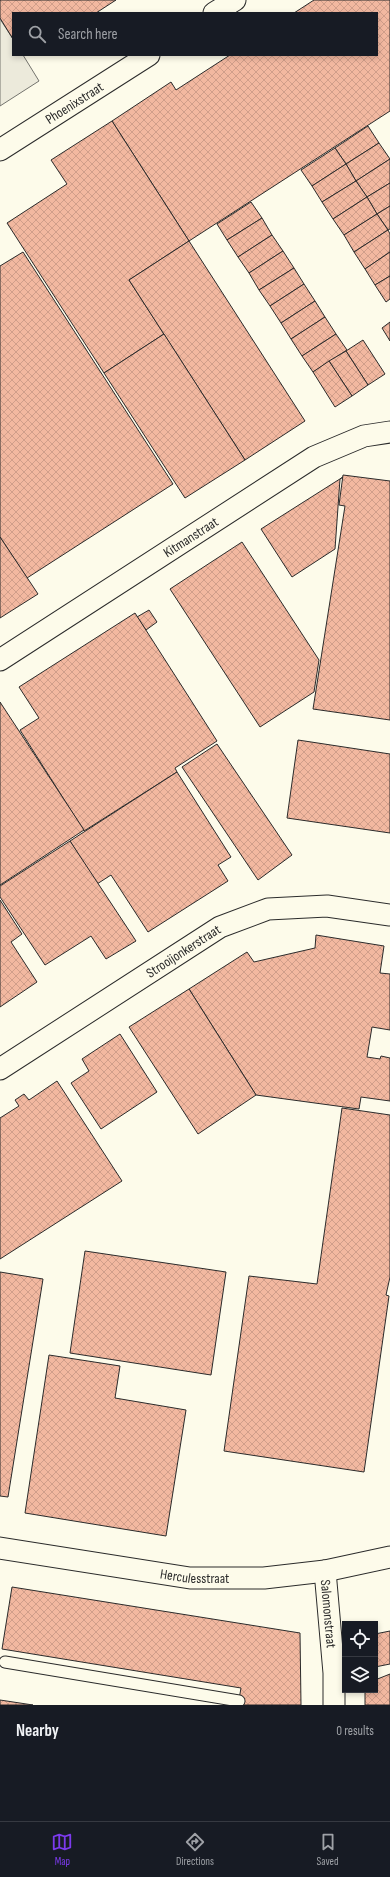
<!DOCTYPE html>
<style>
:root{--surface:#171b24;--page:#242831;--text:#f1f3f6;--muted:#9ea1a6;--line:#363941;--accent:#7c3aed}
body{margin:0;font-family:"Sofia Sans Condensed",sans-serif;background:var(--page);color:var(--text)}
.controls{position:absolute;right:12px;bottom:12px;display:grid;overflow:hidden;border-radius:0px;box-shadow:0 2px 6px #0003}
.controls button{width:36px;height:36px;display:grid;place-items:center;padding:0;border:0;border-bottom:1px solid var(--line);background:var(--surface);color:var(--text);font:20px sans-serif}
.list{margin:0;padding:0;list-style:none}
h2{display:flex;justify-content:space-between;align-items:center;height:52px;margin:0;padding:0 16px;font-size:17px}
h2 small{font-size:13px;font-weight:400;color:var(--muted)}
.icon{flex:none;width:22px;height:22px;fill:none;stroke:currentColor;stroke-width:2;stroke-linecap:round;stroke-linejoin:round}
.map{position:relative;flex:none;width:390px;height:1705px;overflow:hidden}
.search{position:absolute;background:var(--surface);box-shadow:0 2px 6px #0003;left:12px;right:12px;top:12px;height:44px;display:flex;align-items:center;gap:10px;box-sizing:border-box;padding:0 14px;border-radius:0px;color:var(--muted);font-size:15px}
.sheet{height:116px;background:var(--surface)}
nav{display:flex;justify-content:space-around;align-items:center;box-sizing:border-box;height:56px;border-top:1px solid var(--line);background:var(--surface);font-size:11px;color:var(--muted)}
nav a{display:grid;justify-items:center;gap:2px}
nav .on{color:var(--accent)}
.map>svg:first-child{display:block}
</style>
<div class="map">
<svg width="390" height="1705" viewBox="0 0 390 1705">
<defs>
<pattern id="building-cross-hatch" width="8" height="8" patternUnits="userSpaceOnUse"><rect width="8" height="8" fill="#f2b8a0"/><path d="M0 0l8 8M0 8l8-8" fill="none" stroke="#d09e8a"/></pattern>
</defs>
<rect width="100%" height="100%" fill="#fdfbea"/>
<path fill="#eceadb" stroke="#74746e" d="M0,19L13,39V55H23L39,81L0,106Z"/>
<g fill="url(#building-cross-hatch)" stroke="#2b2b2b">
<path d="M0,0H116L96,13H13V39L0,18Z"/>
<path d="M314,0H390V111L189,241L112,121L171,82L176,90L230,55H377V13H294Z"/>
<path d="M112,121L189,241L129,280L164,334L104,373L7,223L67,184L51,160Z"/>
<path d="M368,126L379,143L346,164L335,148Z"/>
<path d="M379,143L390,159L356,181L346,164Z"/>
<path d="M335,148L346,164L312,186L301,170Z"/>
<path d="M390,159V183L367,197L356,181Z"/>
<path d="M346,164L356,181L322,202L312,186Z"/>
<path d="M356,181L367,197L333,219L322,202Z"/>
<path d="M390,183V206L377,214L367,197Z"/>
<path d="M367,197L377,214L344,235L333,219Z"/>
<path d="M251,202L262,218L227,240L217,224Z"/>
<path d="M390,206V229L388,230L377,214Z"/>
<path d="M377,214L388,230L354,252L344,235Z"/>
<path d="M262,218L272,235L238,257L227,240Z"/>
<path d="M388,230L390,234V252L365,269L354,252Z"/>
<path d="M272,235L283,251L249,273L238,257Z"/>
<path d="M189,241L305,421L245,460L129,280Z"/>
<path d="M283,251L294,268L259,290L249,273Z"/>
<path d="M23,252L173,484L27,578L0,537V266Z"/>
<path d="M390,252V276L375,285L365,269Z"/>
<path d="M294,268L304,284L270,306L259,290Z"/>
<path d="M390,276V299L386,302L375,285Z"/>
<path d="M304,284L315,301L281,323L270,306Z"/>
<path d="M315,301L325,317L291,339L281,323Z"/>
<path d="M325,317L336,334L302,356L291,339Z"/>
<path d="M390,322V341L382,328Z"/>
<path d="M164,334L245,460L185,498L104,373Z"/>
<path d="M336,334L347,350L313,372L302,356Z"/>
<path d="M363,340L385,374L368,385L346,351Z"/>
<path d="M346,351L368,385L352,396L329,361Z"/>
<path d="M329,361L352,396L335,407L313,372Z"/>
<path d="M343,475L390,481V720L313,709L345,506L339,505Z"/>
<path d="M343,477L340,479L335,549L292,577L261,529Z"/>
<path d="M0,537L38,594L0,618Z"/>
<path d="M242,542L319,660L314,692L260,727L170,589Z"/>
<path d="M149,610L157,622L146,630L137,617Z"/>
<path d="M135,613L217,741L175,768L177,772L84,831L20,730L39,718L19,687Z"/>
<path d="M0,702L84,830L0,885Z"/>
<path d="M298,740L390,754V833L287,818Z"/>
<path d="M217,744L292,855L258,880L182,767Z"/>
<path d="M177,772L231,857L218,865L228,881L148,932L111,875L97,884L70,841Z"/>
<path d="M70,841L136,941L106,959L91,936L45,965L0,897V886Z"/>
<path d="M0,900L22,934L11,942L37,982L0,1007Z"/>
<path d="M316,935L384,946L380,973L390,974V1030L372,1027L367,1057L380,1059L381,1056L390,1058V1101L361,1097L359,1109L256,1095L189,989L247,952L254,962L315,948Z"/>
<path d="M189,989L256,1095L198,1134L129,1027Z"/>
<path d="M120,1034L157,1092L101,1129L71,1083L89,1071L82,1059Z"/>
<path d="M57,1081L122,1181L0,1259V1118L19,1106L15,1100L24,1094L29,1100Z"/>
<path d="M342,1108L390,1115V1277L386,1295L389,1296L364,1472L224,1451L249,1276L317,1284Z"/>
<path d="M85,1251L226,1272L211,1375L70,1353Z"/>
<path d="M0,1272L43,1279L8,1497L0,1496Z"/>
<path d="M49,1355L120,1366L115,1398L186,1410L166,1536L25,1513Z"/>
<path d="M12,1587L300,1633L301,1705H238L241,1688L2,1649Z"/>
<path d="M390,1631V1664L375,1667V1634Z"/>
<path d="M390,1674V1705H365V1690H375V1680Z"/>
<path d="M0,1700L33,1705H0Z"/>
</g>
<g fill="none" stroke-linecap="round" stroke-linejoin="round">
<g stroke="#2b2b2b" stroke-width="13">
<path id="lane" d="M5,1662L239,1701"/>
</g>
<g stroke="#2b2b2b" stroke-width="23">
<g id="street">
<path d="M214,13L235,0"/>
<path id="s1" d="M0,150L149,55"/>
<path id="s2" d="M0,660L314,457L364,436L390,432"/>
<path id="s3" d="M0,1069L220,927L268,909L327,906L390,915"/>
<path id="s4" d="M0,1548L190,1578H264L325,1571L390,1557"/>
<path id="s5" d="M325,1571L334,1673V1705"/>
</g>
</g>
<use href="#lane" stroke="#fdfbea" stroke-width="11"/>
<use href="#street" stroke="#fdfbea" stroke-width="21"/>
</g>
<g text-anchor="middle" stroke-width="3" stroke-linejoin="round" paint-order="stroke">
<g font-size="14" fill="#2b2b2b" stroke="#fdfbea">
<text dy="5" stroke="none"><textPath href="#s1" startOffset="88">Phoenixstraat</textPath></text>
<text dy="5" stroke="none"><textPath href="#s2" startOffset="227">Kitmanstraat</textPath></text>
<text dy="5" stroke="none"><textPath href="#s3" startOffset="218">Strooijonkerstraat</textPath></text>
<text dy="5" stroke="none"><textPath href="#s4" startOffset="197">Herculesstraat</textPath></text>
<text dy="5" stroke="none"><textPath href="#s5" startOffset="43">Salomonstraat</textPath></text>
</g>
</g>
</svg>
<div class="controls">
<button><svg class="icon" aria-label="locate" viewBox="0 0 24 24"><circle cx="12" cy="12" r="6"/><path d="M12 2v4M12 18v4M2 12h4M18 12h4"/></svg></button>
<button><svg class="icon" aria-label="layers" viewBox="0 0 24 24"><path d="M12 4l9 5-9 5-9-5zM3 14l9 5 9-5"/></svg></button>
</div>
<div class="search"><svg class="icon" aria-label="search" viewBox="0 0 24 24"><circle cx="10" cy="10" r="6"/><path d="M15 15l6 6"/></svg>Search here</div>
</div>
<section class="sheet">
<h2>Nearby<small>0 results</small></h2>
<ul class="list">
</ul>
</section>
<nav>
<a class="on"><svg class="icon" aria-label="map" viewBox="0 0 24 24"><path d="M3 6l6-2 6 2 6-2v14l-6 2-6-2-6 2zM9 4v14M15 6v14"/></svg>Map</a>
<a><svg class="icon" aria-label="directions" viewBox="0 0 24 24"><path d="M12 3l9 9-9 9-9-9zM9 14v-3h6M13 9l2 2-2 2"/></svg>Directions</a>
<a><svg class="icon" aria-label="saved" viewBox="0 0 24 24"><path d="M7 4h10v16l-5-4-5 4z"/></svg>Saved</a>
</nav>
